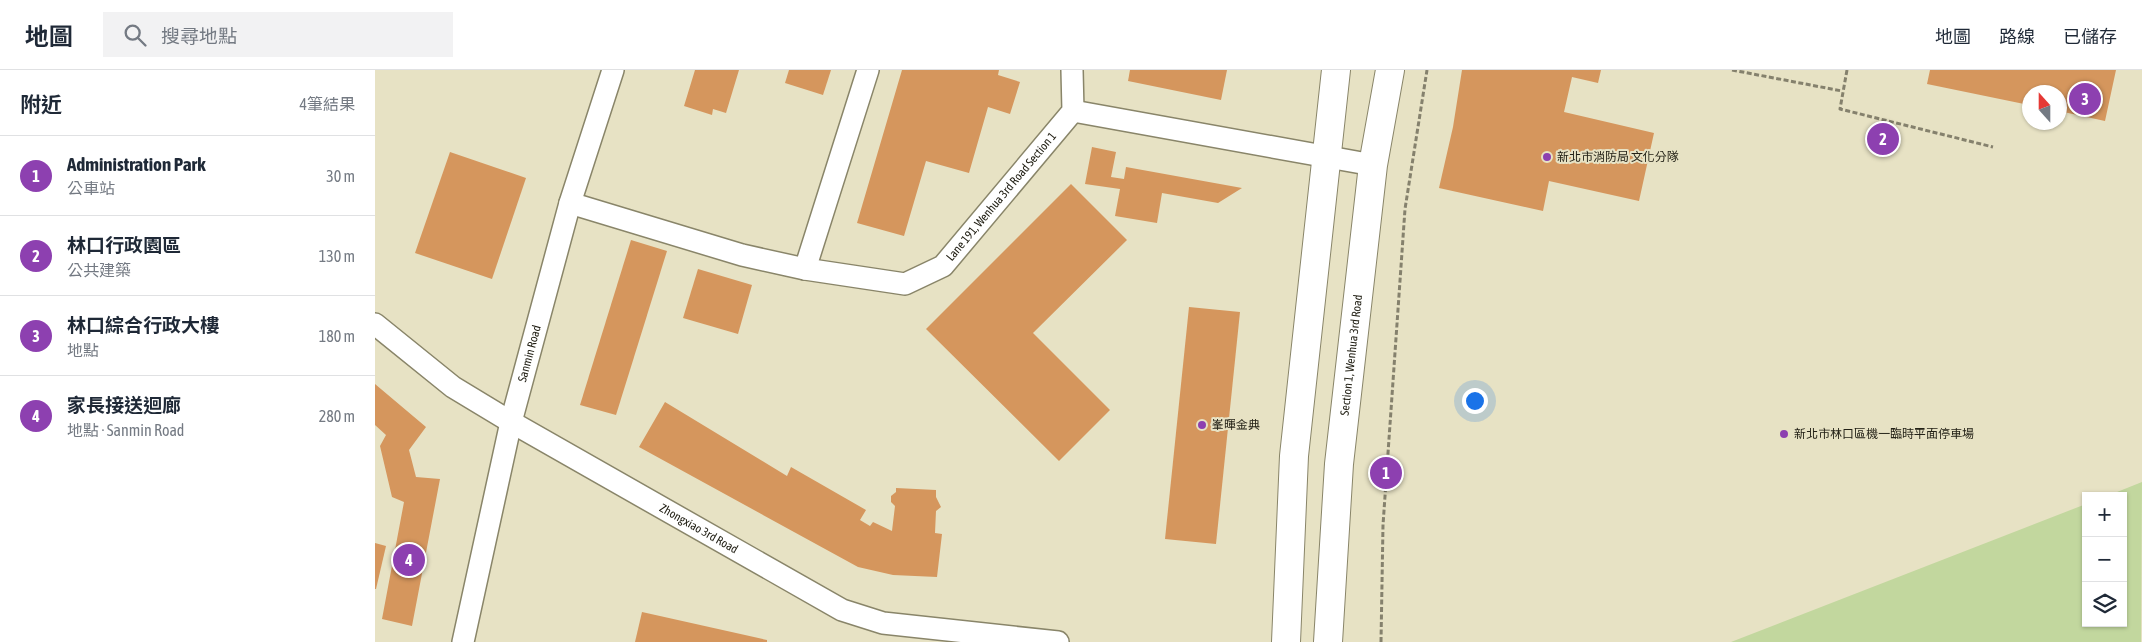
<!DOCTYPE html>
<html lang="zh-TW">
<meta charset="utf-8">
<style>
:root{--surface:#fff;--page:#f2f2f3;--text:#1f2937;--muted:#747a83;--line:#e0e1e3;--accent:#8d40b0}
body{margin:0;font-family:"Asap Condensed","Noto Sans TC",sans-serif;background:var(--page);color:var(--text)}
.controls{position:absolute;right:15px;bottom:15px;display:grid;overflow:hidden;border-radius:0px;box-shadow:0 1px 4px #0004}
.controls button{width:45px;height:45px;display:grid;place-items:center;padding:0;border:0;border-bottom:1px solid var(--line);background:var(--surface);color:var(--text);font:25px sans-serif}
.compass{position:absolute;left:1647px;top:15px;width:45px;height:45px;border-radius:50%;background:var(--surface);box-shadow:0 1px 4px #0004;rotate:339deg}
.you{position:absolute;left:1099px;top:330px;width:18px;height:18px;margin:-12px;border:4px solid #fff;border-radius:50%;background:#1a73e8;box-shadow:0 0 0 8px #1a73e833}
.badge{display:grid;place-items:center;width:32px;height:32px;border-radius:50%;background:var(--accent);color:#fff;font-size:16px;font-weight:700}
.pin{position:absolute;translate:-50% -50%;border:2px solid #fff;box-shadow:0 1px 5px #0006}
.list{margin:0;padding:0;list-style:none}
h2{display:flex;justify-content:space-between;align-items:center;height:65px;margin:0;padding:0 20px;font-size:21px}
h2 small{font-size:16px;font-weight:400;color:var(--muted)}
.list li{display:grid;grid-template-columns:32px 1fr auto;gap:15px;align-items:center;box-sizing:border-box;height:80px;padding:0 20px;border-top:1px solid var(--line)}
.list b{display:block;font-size:19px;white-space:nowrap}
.list p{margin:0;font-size:16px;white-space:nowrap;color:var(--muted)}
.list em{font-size:16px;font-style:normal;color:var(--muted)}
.icon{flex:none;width:28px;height:28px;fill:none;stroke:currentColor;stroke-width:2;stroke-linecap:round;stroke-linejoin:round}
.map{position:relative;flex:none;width:1767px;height:572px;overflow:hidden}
header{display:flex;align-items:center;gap:30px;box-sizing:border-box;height:70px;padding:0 25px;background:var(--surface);border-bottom:1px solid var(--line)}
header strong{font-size:24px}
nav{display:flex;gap:28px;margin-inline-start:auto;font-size:18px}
.search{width:350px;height:45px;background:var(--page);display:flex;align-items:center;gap:12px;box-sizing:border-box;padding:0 18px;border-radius:0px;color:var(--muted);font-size:19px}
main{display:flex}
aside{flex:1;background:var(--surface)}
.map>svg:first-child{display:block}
</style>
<header>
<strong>地圖</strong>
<div class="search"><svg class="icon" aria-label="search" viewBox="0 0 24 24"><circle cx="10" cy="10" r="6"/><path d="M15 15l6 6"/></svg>搜尋地點</div>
<nav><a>地圖</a><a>路線</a><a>已儲存</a></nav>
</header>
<main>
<aside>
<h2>附近<small>4筆結果</small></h2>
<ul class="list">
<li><span class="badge">1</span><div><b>Administration Park</b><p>公車站</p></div><em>30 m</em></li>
<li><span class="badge">2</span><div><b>林口行政園區</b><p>公共建築</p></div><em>130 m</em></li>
<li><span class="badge">3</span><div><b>林口綜合行政大樓</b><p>地點</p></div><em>180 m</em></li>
<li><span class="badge">4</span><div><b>家長接送迴廊</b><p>地點 · Sanmin Road</p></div><em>280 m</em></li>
</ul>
</aside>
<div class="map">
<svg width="1767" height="572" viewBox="0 0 1767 572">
<rect width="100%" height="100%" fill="#e7e2c4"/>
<path fill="#c2d79e" d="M1767,412L1766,572H1356L1711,434V553H1748V426H1732Z"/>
<g fill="#d5965d">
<path d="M320,0H364L351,43L338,39L337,45L309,36Z"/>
<path d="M414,0H456L448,25L410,13Z"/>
<path d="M527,0H624L623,5L645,12L635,44L613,37L594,103L551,91L529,166L482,153Z"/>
<path d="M755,0H852L846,30L753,11Z"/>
<path d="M1087,0H1226L1223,13L1197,7L1189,42L1279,63L1264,131L1174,111L1168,141L1064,118L1078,57Z"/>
<path d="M1555,0H1741L1730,51L1684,41V22H1654V35L1552,14Z"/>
<path d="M717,77L741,82L736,107L749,109L751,97L867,118L843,133L787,123L782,153L740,146L745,119L710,114Z"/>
<path d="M75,82L151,108L117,209L40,183Z"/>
<path d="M696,114L752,170L658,263L735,340L684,391L551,259Z"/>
<path d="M256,170L292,181L241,345L205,335Z"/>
<path d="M323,199L377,215L363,264L308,248Z"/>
<path d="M814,237L865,242L841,474L790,469Z"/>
<path d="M0,314L51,357L34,380L41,407L65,409L37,556L7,549L29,432L17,427L5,376L11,365L0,355Z"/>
<path d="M290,332L412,406L416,397L491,440L485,450L495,456L498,452L517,461L520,436L516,432V426L521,422V418L561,420V427L566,437L561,441L560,463L567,464L562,507L518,505L483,497L264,377Z"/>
<path d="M0,473L11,476L1,519H0Z"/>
<path d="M267,542L392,570V572H260Z"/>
</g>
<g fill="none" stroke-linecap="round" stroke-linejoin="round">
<g stroke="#898569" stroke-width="24">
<g id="street">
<path d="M698,41L998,95"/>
<path id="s1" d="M195,133L367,185L430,199L530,214L568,196L698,41L697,0"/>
<path d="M430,199L493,0"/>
<path id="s2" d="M0,254L78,317L136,352L467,540L508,553L683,572"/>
<path id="s3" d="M88,572L136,352L195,133L238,0"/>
</g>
</g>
<g stroke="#898569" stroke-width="30">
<g id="secondary">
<path d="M911,572L919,386L961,0"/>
<path id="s4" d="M953,572L964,394L998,95L1015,0"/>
</g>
</g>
<g stroke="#85816d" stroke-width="3" stroke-dasharray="5 2.5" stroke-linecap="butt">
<path d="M1357,0L1467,21"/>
<path d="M1472,0L1465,39L1618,77"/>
<path d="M1006,572L1008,455L1030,139L1052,0"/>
</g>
<use href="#street" stroke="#fff" stroke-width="21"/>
<use href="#secondary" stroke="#fff" stroke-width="28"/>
</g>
<g fill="#8d40b0" stroke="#e7e2c4" stroke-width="2">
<circle cx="1172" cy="87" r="5"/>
<circle cx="827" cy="355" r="5"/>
<circle cx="1409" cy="364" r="5"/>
</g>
<g text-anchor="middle" stroke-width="4" stroke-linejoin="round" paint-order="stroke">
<g font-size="12" fill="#232116" stroke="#e7e2c4" text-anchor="start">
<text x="1182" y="91">新北市消防局 文化分隊</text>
<text x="837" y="359">峯暉金典</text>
<text x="1419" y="368">新北市林口區機一臨時平面停車場</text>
</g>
<g font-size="12" fill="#232116" stroke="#e7e2c4">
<text dy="4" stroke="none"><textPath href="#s1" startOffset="478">Lane 191, Wenhua 3rd Road Section 1</textPath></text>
<text dy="4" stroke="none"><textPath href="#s3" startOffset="296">Sanmin Road</textPath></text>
<text dy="4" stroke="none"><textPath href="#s4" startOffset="288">Section 1, Wenhua 3rd Road</textPath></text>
<text dy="4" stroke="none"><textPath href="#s2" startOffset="384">Zhongxiao 3rd Road</textPath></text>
</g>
</g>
</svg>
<div class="controls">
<button>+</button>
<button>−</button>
<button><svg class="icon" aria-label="layers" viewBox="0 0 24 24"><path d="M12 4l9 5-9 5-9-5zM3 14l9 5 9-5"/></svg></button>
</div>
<svg class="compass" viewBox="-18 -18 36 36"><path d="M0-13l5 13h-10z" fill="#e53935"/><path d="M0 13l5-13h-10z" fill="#747a83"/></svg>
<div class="you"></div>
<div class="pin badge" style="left:1011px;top:403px">1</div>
<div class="pin badge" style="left:1508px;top:69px">2</div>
<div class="pin badge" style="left:1710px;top:29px">3</div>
<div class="pin badge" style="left:34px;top:490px">4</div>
</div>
</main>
